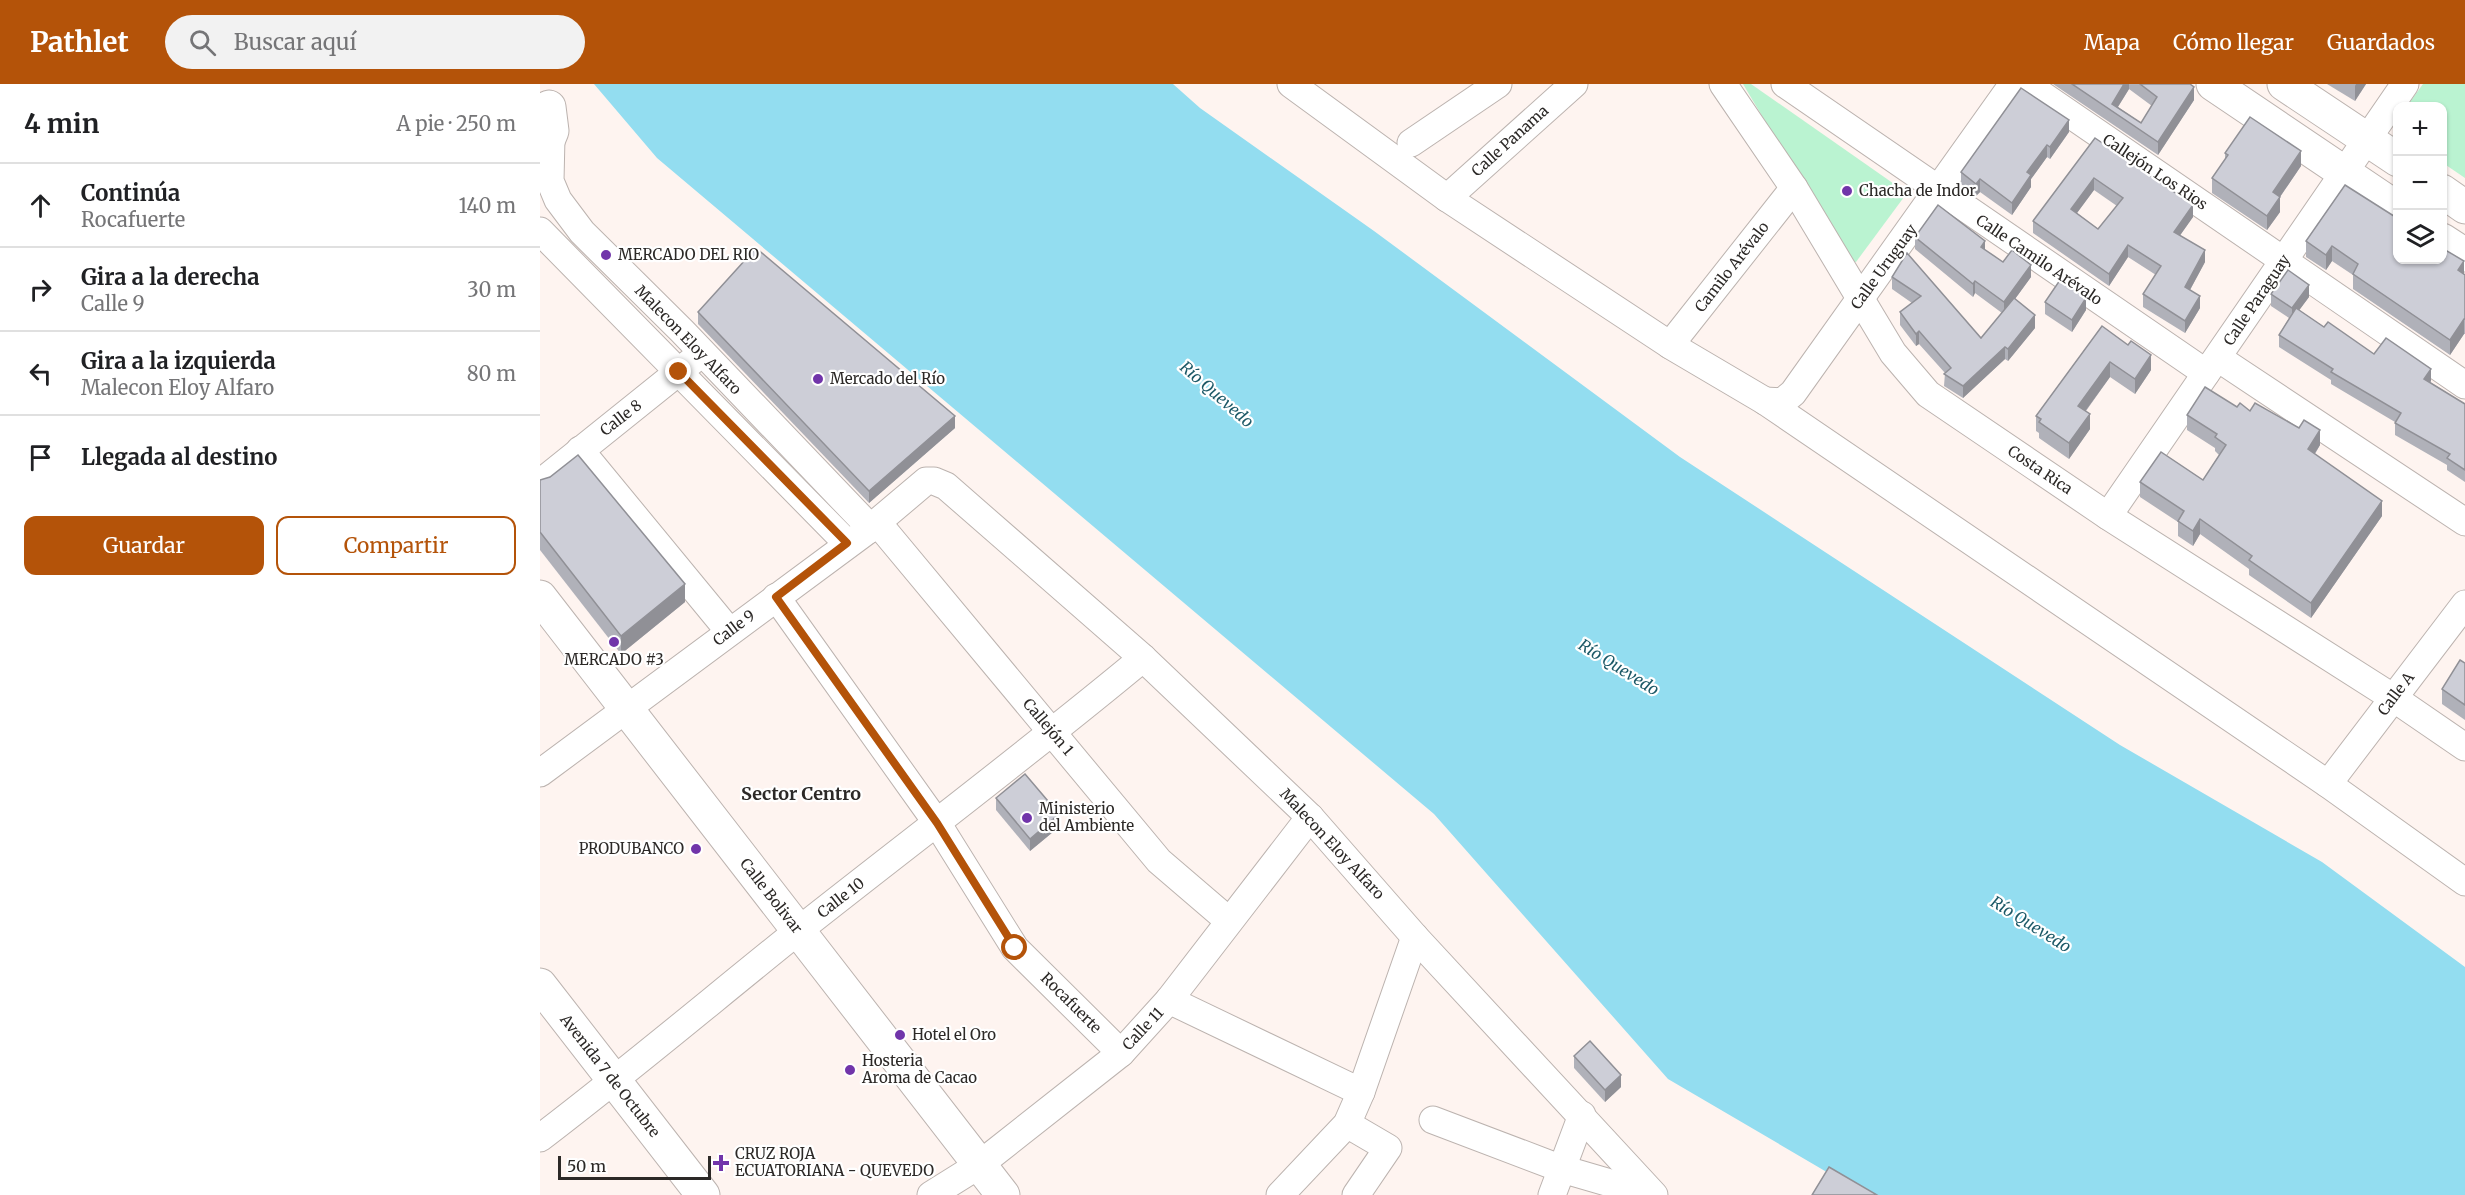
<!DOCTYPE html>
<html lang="es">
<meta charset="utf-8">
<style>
:root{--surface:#fff;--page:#f2f2f2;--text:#202124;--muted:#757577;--line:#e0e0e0;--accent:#b45309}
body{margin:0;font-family:Merriweather,serif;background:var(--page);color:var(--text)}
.controls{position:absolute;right:18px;top:18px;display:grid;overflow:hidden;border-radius:12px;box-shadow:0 2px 4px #0004}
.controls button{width:54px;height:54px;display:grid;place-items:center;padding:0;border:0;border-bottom:2px solid var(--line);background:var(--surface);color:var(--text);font:30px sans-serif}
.scale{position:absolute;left:18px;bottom:15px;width:153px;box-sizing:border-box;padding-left:6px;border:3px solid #2c2927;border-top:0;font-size:16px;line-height:21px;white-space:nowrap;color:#2c2927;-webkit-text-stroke:4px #fff;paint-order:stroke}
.stop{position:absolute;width:18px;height:18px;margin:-14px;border:4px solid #b45309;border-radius:50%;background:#fff}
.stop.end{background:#b45309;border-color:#fff;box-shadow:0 2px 6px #0008}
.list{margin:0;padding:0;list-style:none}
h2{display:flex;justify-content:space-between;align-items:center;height:78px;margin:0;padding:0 24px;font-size:26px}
h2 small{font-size:20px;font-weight:400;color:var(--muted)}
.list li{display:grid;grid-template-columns:39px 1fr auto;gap:18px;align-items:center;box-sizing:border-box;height:84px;padding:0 24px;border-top:2px solid var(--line)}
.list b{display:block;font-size:22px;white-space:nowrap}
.list p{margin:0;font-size:20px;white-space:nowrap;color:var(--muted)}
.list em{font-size:20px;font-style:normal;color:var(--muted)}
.actions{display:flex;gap:12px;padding:18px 24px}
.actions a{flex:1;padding:14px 0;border:2px solid var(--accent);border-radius:12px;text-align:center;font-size:21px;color:var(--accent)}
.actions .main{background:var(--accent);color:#fff}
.icon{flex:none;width:33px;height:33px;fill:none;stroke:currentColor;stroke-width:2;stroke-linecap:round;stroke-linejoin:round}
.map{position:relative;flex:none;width:1925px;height:1111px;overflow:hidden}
header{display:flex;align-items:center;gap:36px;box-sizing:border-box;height:84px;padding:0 30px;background:var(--accent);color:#fff}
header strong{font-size:28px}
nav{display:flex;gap:33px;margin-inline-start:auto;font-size:21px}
.search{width:420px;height:54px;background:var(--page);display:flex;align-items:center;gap:15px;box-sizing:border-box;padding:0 21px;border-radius:33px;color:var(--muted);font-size:22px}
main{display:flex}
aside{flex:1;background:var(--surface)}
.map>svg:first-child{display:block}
</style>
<header>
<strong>Pathlet</strong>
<div class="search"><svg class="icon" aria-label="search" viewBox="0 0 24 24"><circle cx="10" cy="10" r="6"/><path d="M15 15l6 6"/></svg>Buscar aquí</div>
<nav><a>Mapa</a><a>Cómo llegar</a><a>Guardados</a></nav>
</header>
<main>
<aside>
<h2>4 min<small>A pie · 250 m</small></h2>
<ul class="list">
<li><svg class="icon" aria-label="ahead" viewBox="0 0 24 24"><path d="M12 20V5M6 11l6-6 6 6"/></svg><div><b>Continúa</b><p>Rocafuerte</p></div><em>140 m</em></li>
<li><svg class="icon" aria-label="right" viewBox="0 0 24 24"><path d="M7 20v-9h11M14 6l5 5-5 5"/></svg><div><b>Gira a la derecha</b><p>Calle 9</p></div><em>30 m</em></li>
<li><svg class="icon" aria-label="left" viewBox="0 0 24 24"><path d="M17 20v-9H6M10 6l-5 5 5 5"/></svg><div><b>Gira a la izquierda</b><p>Malecon Eloy Alfaro</p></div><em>80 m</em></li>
<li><svg class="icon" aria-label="arrive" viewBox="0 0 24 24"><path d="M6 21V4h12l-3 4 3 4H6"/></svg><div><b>Llegada al destino</b></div></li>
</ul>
<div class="actions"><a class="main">Guardar</a><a>Compartir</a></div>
</aside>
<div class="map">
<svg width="1925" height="1111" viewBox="0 0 1925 1111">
<rect width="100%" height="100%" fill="#fef4f0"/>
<g fill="#baf3d1">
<path d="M1203,0H1211L1367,109L1316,178L1308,177Z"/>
<path d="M1883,0H1925V94L1903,79L1902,22H1867Z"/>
</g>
<path fill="#93ddf0" d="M54,0H633L660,24L834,147L1140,373L1580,661L1782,778L1925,883V1111H1326L1128,995L894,730L117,74Z"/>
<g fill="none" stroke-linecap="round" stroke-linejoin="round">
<g stroke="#bcb3af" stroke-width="29">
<g id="minor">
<path d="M751,0L907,114L1130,261L1225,317L1788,700L1925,798"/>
<path d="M1183,0L1254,104L1353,269L1388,310L1568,432L1852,613L1925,663"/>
<path d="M1245,0L1666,289"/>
<path d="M1486,0L1925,301"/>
<path d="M11,53L10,97L18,116L42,148L142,247L321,434L328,446"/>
<path d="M871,59L958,0"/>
<path d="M907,114L1034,0"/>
<path d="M0,147L307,459"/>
<path d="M1130,261L1254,104"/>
<path d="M1678,274L1925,438"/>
<path d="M1225,317L1242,318L1253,309L1473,0"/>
<path d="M40,366L189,547"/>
<path d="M0,399L152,277"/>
<path d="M1568,432L1865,0"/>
<path d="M337,438L619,777L689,837"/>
<path d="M236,513L397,739L475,864L581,969"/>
<path d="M0,689L328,446L386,397H394L406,402L603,574L770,733L875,853L1114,1111"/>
<path d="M1788,700L1925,520"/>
<path d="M629,916L821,1008L875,853"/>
<path d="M893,1036L1022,1085L1111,1111"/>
<path d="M807,1040L848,1064L816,1111"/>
<path d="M0,1054C88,987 172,916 258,847C373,756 490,668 603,574"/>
<path d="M391,1111L439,1081L581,969L629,916L770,733"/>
<path d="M740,1111L807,1040L821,1008"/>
<path d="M1012,1111L1042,1031"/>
</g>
</g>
<g stroke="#bcb3af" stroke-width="35">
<g id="major">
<path d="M1673,0L1858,125"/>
<path d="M1744,0L1858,76"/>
<path d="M0,76L12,47L9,23"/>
<path d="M1902,107L1925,123"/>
<path d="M1902,156L1925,171"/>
<path d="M0,513L463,1111"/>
<path d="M0,901L163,1111"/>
</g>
</g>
<use href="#minor" stroke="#fff" stroke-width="27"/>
<use href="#major" stroke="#fff" stroke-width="33"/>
</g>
<g fill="#b0b1b9" fill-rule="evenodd">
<path d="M1513,0H1650L1654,16L1618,71ZM1589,5L1612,22L1601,39L1578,23Z"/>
<path d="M1787,0H1826L1815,17Z"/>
<path d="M1529,48L1510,75L1507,73L1491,95V103L1472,131L1440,108L1436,112L1421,100V88Z"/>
<path d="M1555,54L1653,133L1640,151L1665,178L1650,206L1660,224L1645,249L1603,223V210L1616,191L1588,173L1569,202L1493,149V137ZM1554,106L1577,122L1558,145L1537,129Z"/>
<path d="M1685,69L1761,82L1740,113V128L1727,146L1672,109V94L1685,76Z"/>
<path d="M1805,101L1857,176L1925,191V250H1924L1910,271L1813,205V191L1792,177L1786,186L1766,173V157Z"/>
<path d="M1375,153L1445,166L1463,178L1491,193L1475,215L1495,244L1468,277L1465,275L1423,314L1404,302L1405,289L1379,260L1376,262L1360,241V228L1372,219L1352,205V193L1367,169L1441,254L1462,229L1435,209L1433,213L1375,165Z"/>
<path d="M1731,210L1769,213L1759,226L1784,243L1834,270L1891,297L1890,298L1925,320V398L1907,386V381L1855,351V338L1791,300V296L1739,263V251L1749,234L1731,222Z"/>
<path d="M1505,218L1546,226L1532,248L1505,230Z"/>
<path d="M158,228L415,344L329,419L158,240Z"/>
<path d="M1562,242L1611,286L1595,310L1570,293L1546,327L1550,345L1529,375L1499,354V349L1496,347V332Z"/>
<path d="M1697,323L1710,327L1780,361L1775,370L1842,432L1771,534L1709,491V485L1660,450L1653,462L1638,452V438L1600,413V398L1663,396L1679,371L1675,367V364L1647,346V331Z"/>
<path d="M0,396L145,518L81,570L0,466Z"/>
<path d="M1925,579V636L1902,620V605Z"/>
<path d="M456,714L519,743L490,767L456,726Z"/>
<path d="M1034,972L1081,1003L1065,1018L1034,984Z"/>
</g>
<g fill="#909096">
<path d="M1584,0H1589V5L1574,29L1572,20Z"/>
<path d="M1816,0H1826L1815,17V2Z"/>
<path d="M1654,3V16L1618,71V58Z"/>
<path d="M1529,36V48L1510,75V63Z"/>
<path d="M1507,61V73L1491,95V103L1472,131V119L1487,88Z"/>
<path d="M1761,67V82L1733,123V108Z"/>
<path d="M1554,94V106L1531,137V125Z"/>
<path d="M1440,95V108L1436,112V100Z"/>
<path d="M1740,113V128L1727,146V132Z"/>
<path d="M1653,121V133L1634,160V148Z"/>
<path d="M1445,157V169L1441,163Z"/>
<path d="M1588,161V173L1569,202V190Z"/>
<path d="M1792,162V177L1786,186V171Z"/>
<path d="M1665,166V178L1645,215V203Z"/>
<path d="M1924,177V193L1918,186Z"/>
<path d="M1491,181V193L1464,230V218Z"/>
<path d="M1435,197V209L1433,213V200Z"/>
<path d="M1769,201V213L1752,236V224Z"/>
<path d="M1660,212V224L1645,249V237Z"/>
<path d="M1546,214V226L1532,248V236Z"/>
<path d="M1495,231V244L1468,277V265Z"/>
<path d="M1924,235V250L1910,271V256Z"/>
<path d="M1379,247V260L1376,262V250Z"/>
<path d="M1465,263V275L1423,314V302Z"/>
<path d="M1611,271V286L1595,310V295Z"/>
<path d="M1570,278V293L1538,337V322Z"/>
<path d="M1891,285V297L1884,307V295Z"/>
<path d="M1550,330V345L1529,375V359Z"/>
<path d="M415,332V344L329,419V407Z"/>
<path d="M1780,346V361L1768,380V365Z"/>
<path d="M1842,417V432L1771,534V519Z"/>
<path d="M1660,435V450L1653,462V447Z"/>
<path d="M145,500V518L81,570V552Z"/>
<path d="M519,730V743L490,767V755Z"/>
<path d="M1081,991V1003L1065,1018V1006Z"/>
</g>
<g fill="#cdced7" stroke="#909096" stroke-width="1.5" fill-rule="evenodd">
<path d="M1532,0H1584L1572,20L1601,39L1617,13L1600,0H1650L1654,3L1618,58Z"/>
<path d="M1481,4L1529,36L1510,63L1507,61L1487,88L1491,91L1472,119L1440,95L1436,100L1421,88Z"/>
<path d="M1710,33L1761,67L1733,108L1740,113L1727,132L1672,94L1688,71L1685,69Z"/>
<path d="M1555,54L1653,121L1634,148L1665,166L1645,203L1660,212L1645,237L1603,210L1621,182L1588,161L1569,190L1493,137ZM1554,94L1583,114L1558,145L1531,125Z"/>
<path d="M1805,101L1857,134V176H1889L1891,177L1892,176H1902V164L1924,177L1918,186L1925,191V235H1924L1910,256L1813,190L1818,180L1792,162L1786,171L1766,157Z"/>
<path d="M1398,121L1445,157L1441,163L1463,178L1472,166L1491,181L1464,218L1435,197L1433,200L1375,153Z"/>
<path d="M216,164L415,332L329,407L158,228Z"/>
<path d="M1367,169L1441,254L1474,214L1495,231L1468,265L1465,263L1423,302L1404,290L1411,284L1379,247L1376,250L1360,228L1381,212L1352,193Z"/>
<path d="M1748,186L1769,201L1752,224L1731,210Z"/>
<path d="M1520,196L1546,214L1532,236L1505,218Z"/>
<path d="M1756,224L1784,243L1788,238L1834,270L1846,254L1891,285L1884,295L1925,320V386L1907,374L1910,370L1855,339L1861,329L1791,288L1793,285L1739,251Z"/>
<path d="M1562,242L1588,261L1591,257L1611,271L1595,295L1570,278L1538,322L1550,330L1529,359L1499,338L1501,335L1496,332Z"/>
<path d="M1665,303L1697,323L1700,319L1710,327L1715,319L1759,344L1764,336L1780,346L1768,365L1842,417L1771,519L1709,476L1712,472L1660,435L1653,447L1638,437L1644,427L1600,398L1621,368L1663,396L1686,361L1675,353L1677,350L1647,331Z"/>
<path d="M38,371L145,500L81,552L0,448V396L10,393Z"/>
<path d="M1920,576L1925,579V621L1902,605Z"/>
<path d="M485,690L519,730L490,755L456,714Z"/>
<path d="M1050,957L1081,991L1065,1006L1034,972Z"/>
<path d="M1289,1083L1337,1111H1272Z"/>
</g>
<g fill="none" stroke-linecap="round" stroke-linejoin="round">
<path stroke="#b45309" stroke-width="8" d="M139,288L307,459L236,513L397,739L475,864"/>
</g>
<g fill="#7135aa" stroke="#fff" stroke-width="2">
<circle cx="1307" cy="107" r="6"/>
<circle cx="66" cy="171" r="6"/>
<circle cx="278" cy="295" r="6"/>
<circle cx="74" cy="558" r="6"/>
<circle cx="487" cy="734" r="6"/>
<circle cx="156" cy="765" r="6"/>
<circle cx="360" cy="951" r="6"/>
<circle cx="310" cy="986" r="6"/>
<path d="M178 1070h6v6h6v6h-6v6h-6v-6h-6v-6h6z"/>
</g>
<g text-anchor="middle" stroke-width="4.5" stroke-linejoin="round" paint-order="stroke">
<g font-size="15" fill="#2c2927" stroke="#fff">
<text transform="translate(970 57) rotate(-42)" y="5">Calle Panama</text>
<text transform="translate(1615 88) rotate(34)" y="5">Callejón Los Rios</text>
<text transform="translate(1499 176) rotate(34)" y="5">Calle Camilo Arévalo</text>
<text transform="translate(1192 183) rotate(-52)" y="5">Camilo Arévalo</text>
<text transform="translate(1344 183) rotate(-54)" y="5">Calle Uruguay</text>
<text transform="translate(1717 216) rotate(-56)" y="5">Calle Paraguay</text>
<text transform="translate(148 256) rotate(46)" y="5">Malecon Eloy Alfaro</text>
<text transform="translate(81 334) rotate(-38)" y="5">Calle 8</text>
<text transform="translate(1500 386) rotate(34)" y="5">Costa Rica</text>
<text transform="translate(194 544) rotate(-37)" y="5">Calle 9</text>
<text transform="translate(1856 610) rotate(-53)" y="5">Calle A</text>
<text transform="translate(508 643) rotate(50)" y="5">Callejón 1</text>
<text transform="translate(792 760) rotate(47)" y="5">Malecon Eloy Alfaro</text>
<text transform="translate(231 812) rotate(52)" y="5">Calle Bolivar</text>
<text transform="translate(301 814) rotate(-38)" y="5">Calle 10</text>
<text transform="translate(531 919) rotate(45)" y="5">Rocafuerte</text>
<text transform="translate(603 945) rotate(-47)" y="5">Calle 11</text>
<text transform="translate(70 992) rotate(52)" y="5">Avenida 7 de Octubre</text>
</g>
<g font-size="15" fill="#2c2927" stroke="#fff" text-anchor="start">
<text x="1319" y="112">Chacha de Indor</text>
<text x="78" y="176">MERCADO DEL RIO</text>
<text x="290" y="300">Mercado del Río</text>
<text x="74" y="581" text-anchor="middle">MERCADO #3</text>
<text x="499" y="730">Ministerio<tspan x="499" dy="17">del Ambiente</tspan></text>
<text x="144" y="770" text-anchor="end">PRODUBANCO</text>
<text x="372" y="956">Hotel el Oro</text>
<text x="322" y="982">Hosteria<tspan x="322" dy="17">Aroma de Cacao</tspan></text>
<text x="195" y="1075">CRUZ ROJA<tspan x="195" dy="17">ECUATORIANA - QUEVEDO</tspan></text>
</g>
<g font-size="16" font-style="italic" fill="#1c5967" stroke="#fff">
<text transform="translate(677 310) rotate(41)" y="6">Río Quevedo</text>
<text transform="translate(1079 583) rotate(32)" y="6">Río Quevedo</text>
<text transform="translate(1491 840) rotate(32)" y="6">Río Quevedo</text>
</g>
<g font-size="18" font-weight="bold" fill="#2c2927" stroke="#fff">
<text x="261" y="716">Sector Centro</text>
</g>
</g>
</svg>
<div class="controls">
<button>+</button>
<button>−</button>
<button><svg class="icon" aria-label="layers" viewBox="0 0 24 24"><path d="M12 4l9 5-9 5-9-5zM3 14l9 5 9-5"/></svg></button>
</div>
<div class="scale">50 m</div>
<div class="stop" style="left:475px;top:864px"></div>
<div class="stop end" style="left:139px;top:288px"></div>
</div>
</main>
